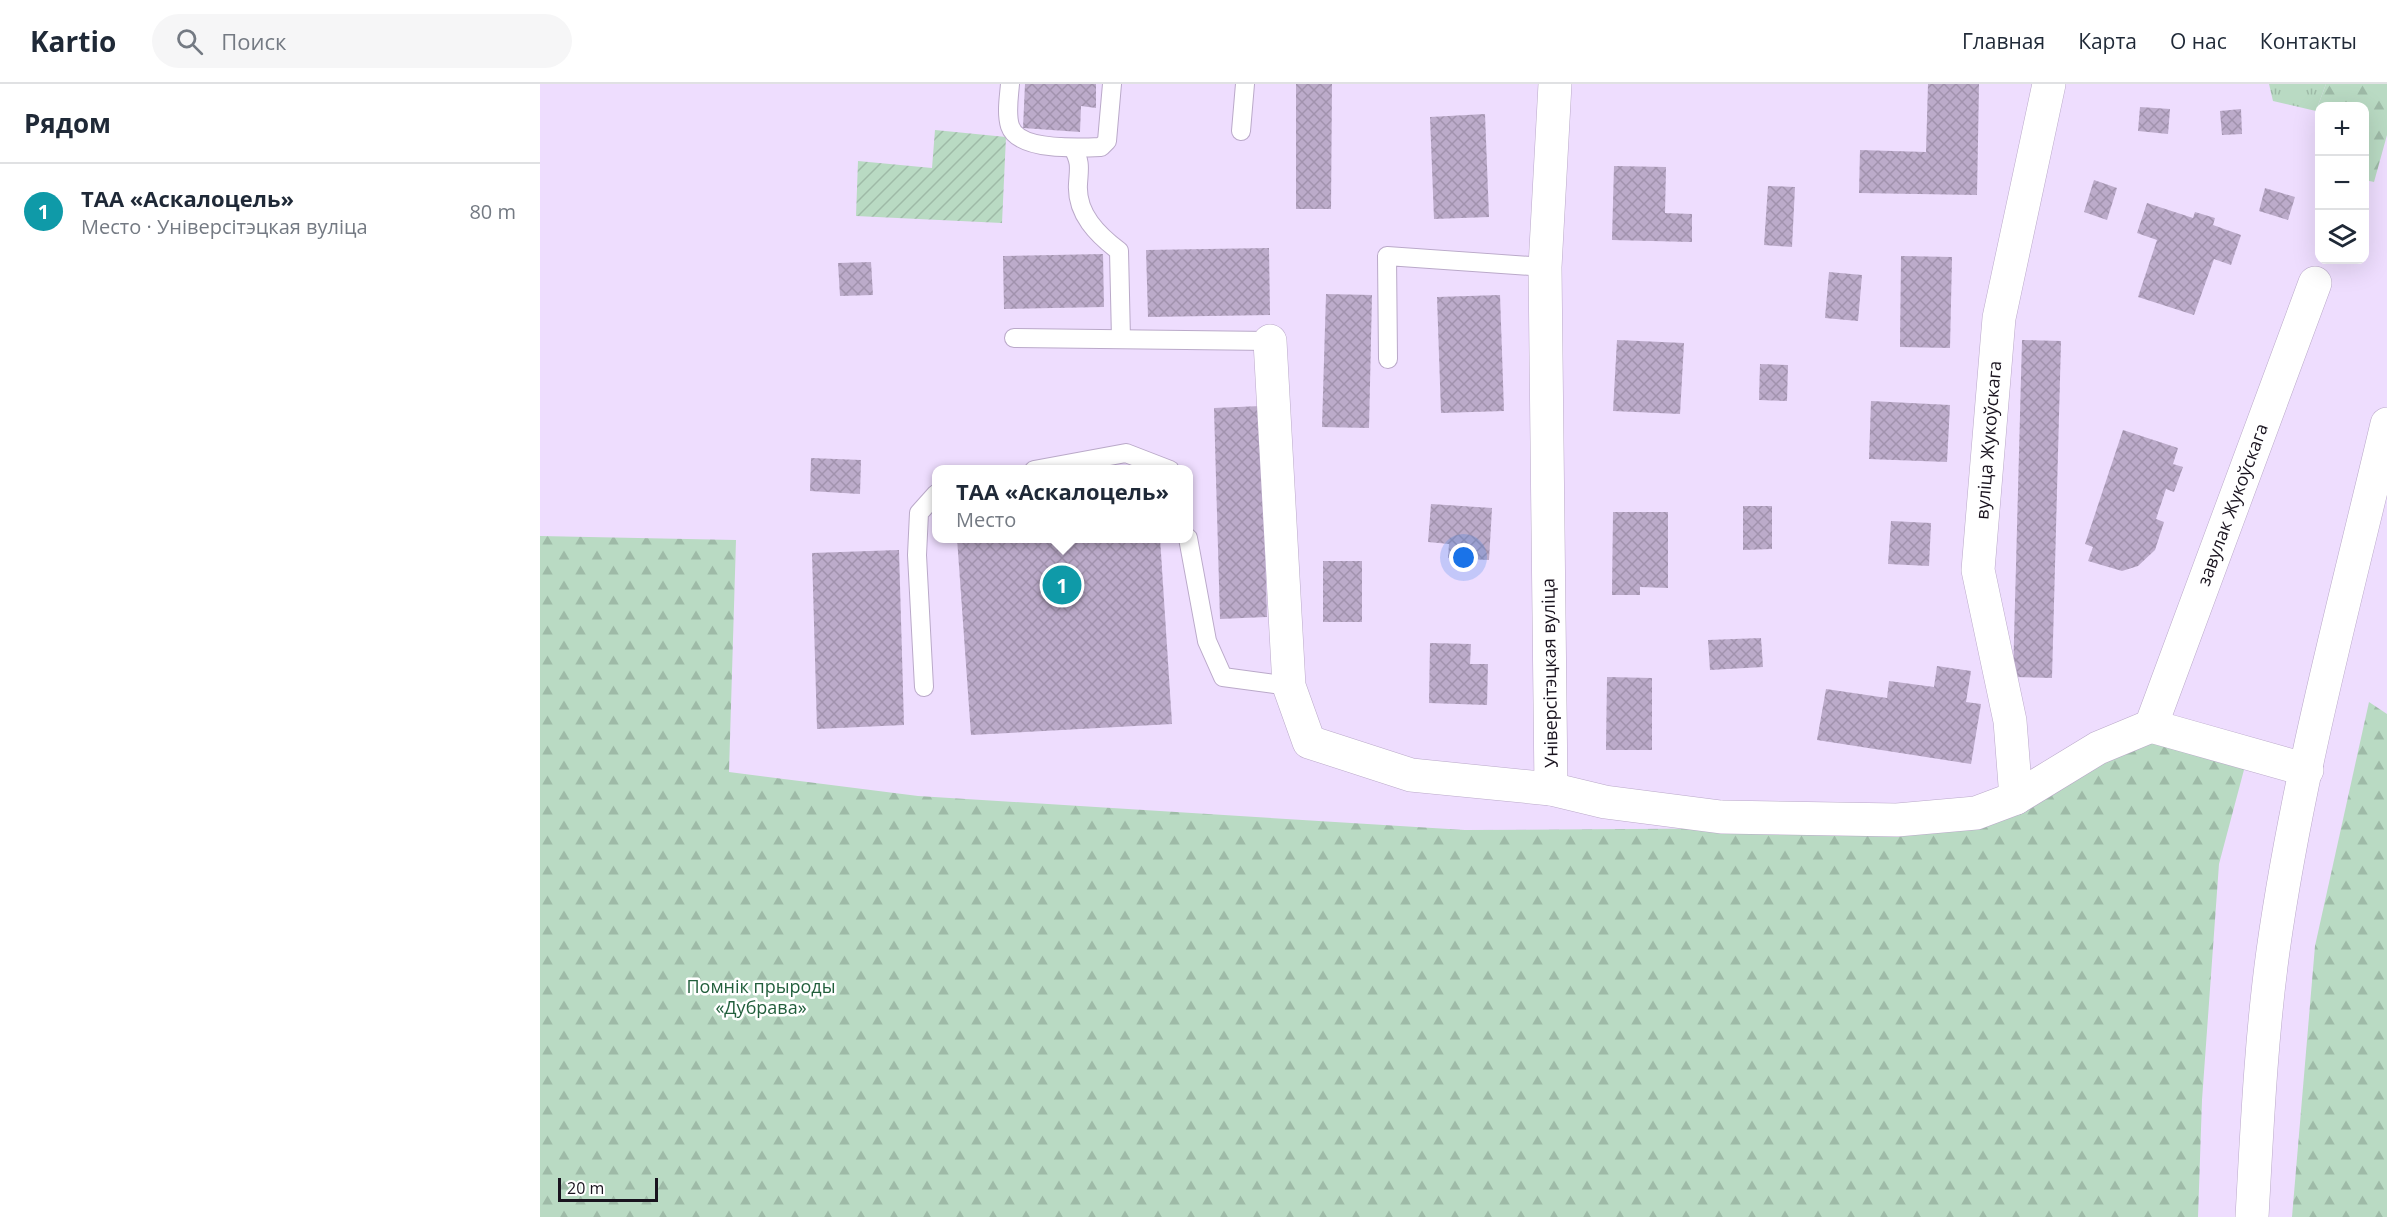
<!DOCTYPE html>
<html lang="ru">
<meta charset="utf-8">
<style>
:root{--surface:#fff;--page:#f6f6f7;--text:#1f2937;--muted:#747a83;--line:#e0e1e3;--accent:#0b8043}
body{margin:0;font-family:"Open Sans",sans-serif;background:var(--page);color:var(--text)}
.controls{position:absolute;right:18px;top:18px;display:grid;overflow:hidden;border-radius:12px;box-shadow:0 6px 24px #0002}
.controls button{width:54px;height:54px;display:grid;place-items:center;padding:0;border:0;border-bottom:2px solid var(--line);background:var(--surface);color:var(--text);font:30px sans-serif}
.scale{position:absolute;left:18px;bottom:15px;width:100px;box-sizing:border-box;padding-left:6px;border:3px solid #19131e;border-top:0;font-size:16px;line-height:21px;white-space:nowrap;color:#19131e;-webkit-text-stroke:4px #fff;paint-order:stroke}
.you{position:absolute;left:924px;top:474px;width:21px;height:21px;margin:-15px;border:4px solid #fff;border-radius:50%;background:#1a73e8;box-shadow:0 0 0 9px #1a73e833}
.badge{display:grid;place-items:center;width:39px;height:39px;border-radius:50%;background:var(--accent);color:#fff;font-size:20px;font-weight:700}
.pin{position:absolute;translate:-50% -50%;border:3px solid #fff;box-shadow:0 2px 6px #0006}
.popup{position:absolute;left:392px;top:381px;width:261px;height:78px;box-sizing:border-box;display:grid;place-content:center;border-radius:12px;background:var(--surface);filter:drop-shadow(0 2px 4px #0005);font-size:20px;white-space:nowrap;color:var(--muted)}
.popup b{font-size:22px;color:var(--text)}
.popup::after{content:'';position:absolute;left:50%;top:100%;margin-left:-12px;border:12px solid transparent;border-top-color:var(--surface)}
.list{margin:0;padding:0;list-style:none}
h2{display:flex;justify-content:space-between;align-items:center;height:78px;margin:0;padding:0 24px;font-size:26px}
h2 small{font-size:20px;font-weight:400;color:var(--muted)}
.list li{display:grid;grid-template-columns:39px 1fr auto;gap:18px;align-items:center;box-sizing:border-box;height:96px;padding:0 24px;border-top:2px solid var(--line)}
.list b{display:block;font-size:22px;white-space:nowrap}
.list p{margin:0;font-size:20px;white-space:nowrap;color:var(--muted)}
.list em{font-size:20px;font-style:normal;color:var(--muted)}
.icon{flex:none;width:33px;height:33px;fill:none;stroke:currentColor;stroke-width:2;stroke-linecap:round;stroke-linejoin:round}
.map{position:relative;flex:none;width:1847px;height:1133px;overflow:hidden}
header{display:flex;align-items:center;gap:36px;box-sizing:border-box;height:84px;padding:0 30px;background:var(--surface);border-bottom:2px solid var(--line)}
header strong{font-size:28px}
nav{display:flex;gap:33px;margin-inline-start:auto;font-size:21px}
.search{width:420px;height:54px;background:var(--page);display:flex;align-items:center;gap:15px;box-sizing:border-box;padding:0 21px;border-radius:33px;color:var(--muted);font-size:22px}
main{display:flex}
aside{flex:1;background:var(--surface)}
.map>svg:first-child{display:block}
</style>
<header>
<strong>Kartio</strong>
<div class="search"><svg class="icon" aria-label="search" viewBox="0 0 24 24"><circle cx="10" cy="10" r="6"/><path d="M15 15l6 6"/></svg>Поиск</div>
<nav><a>Главная</a><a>Карта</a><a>О нас</a><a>Контакты</a></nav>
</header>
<main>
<aside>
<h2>Рядом<small></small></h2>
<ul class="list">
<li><span class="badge" style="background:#0f9aa8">1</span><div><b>ТАА «Аскалоцель»</b><p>Место · Універсітэцкая вуліца</p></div><em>80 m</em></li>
</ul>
</aside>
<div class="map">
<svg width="1847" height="1133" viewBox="0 0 1847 1133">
<defs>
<pattern id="grass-tufts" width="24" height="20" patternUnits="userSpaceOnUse" patternTransform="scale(1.5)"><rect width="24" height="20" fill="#b9dac3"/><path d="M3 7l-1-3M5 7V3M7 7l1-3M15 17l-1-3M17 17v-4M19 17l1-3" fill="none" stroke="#9ebaa7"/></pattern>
<pattern id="forest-firs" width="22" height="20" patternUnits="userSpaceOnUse" patternTransform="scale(1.5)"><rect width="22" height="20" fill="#b9dac3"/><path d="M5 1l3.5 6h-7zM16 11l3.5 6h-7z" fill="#9ebaa7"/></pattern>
<pattern id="garden-furrows" width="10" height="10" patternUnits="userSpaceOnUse" patternTransform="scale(1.5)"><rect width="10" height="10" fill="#b9dac3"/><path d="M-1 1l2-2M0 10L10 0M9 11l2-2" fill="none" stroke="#9ebaa7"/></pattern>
<pattern id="building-cross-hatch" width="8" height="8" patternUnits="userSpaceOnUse" patternTransform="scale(1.5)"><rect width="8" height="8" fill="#bcabca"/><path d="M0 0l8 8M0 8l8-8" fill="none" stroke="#a192ad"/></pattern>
</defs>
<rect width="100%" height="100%" fill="#eeddfe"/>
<path fill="url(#grass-tufts)" d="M1729,0H1786L1776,27L1733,17Z"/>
<g fill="url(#forest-firs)">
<path d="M1786,0H1847V51L1834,98L1825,96L1824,22H1780L1778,84L1776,27Z"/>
<path d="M0,452L196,456L189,688L378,712L925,746L1420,743L1610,653L1705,682L1679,780L1662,1016L1658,1133H0Z"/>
<path d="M1829,618L1847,630V1133H1752L1775,862Z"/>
</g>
<path fill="url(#garden-furrows)" d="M395,46L466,53L462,139L316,132L318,77L392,84Z"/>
<g fill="url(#building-cross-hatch)">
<path d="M485,0H556V24L541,22L540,48L483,44Z"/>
<path d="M756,0H792L791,125H756Z"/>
<path d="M1388,0H1439L1437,111L1319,109L1320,66L1386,68Z"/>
<path d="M1600,23L1630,25L1628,50L1598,47Z"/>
<path d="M1701,25L1702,50L1682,51L1680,27Z"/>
<path d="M945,30L949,133L894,135L890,33Z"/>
<path d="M1074,82L1126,83L1125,129L1152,130V158L1072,156Z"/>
<path d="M1554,96L1577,104L1567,136L1544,128Z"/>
<path d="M1228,102L1255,103L1252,163L1224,161Z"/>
<path d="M1725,104L1755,113L1748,136L1719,127Z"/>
<path d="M1607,119L1653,134L1655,128L1675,134L1673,141L1701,151L1691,181L1674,175L1654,231L1598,213L1617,156L1597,149Z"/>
<path d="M729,164L730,231L608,233L606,166Z"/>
<path d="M563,170L564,223L464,225L463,172Z"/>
<path d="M1361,172L1412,173L1410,264L1360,263Z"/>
<path d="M331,178L333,211L300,212L298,179Z"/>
<path d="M1289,188L1322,191L1318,237L1285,234Z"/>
<path d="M786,210L832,211L829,344L782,343Z"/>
<path d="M960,211L964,327L901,329L897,213Z"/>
<path d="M1077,256L1144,259L1140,330L1073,327Z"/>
<path d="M1482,256L1521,257L1512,594L1473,593Z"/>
<path d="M1220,280L1248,281L1247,317L1219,316Z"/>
<path d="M1331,317L1410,321L1407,378L1329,375Z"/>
<path d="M721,322L727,533L680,535L674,324Z"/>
<path d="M1583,346L1638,364L1633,380L1643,383L1634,408L1626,405L1616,435L1624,438L1615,466L1598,482L1582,487L1548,477L1553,463L1545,460Z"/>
<path d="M271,374L321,376L320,410L270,407Z"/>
<path d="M891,420L952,424L949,476L908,474L909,460L888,458Z"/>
<path d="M1203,422H1232V465L1203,466Z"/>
<path d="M1073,428H1128V504L1100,503V511H1072Z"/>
<path d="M1351,437L1391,439L1389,482L1348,480Z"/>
<path d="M417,454H620L632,640L431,651Z"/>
<path d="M359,466L364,641L277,645L272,469Z"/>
<rect x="783" y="477" width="39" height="61"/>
<path d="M1221,554L1223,583L1170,586L1168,556Z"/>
<path d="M890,559L931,560L930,580H948L947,621L889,619Z"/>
<path d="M1397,582L1431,587L1426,618L1441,620L1431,680L1277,656L1286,605L1347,614L1349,597L1394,603Z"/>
<path d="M1067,593L1112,594V666H1066Z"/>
</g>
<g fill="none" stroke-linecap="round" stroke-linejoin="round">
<g stroke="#baa9c9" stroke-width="20">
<g id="lane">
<path d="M470,0C469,13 466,29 470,42C478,67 539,64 561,63L567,57L572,0"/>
<path d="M701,47L705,0"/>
<path d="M533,64C541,79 539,84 538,100C536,130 558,151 579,167L581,255"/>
<path d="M474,254L730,257"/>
<path d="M848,275L847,172L1005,183"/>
<path d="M494,386L586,369L630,386"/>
<path d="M648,454L667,557L683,593L749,602"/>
<path d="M384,603L377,471L379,429L396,410"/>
</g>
</g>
<g stroke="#baa9c9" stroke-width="34">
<g id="street">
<path d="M730,257L749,602L769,658L871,691L1011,705L1065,718L1181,733L1357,736L1436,729L1476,714L1558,664L1611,642L1767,686"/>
<path id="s1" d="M1611,642L1775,199"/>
<path d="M1011,705L1005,183L1015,0"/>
<path id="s2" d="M1476,714L1470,637L1438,486L1459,234L1509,0"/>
<path d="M1712,1133C1717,1044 1721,955 1733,867C1758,689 1806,514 1847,340"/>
</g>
</g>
<use href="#lane" stroke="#fff" stroke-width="18"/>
<use href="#street" stroke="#fff" stroke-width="33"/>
</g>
<g text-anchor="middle" stroke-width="5" stroke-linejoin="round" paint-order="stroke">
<g font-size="18" fill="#19131e" stroke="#fff">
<text dy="6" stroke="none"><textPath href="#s2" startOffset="362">вуліца Жукоўскага</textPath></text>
<text dy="6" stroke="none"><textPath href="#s1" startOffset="236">завулак Жукоўскага</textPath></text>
<text transform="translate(1010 589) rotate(-91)" y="6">Універсітэцкая вуліца</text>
</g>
<g font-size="18" fill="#225f3c" stroke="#fff">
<text x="221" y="909">Помнік прыроды<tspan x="221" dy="21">«Дубрава»</tspan></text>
</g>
</g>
</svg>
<div class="controls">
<button>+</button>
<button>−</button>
<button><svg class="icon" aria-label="layers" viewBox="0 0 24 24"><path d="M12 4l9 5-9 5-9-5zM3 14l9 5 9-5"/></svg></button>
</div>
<div class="scale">20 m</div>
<div class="you"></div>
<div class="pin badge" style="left:522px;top:501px;background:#0f9aa8">1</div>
<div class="popup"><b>ТАА «Аскалоцель»</b>Место</div>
</div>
</main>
